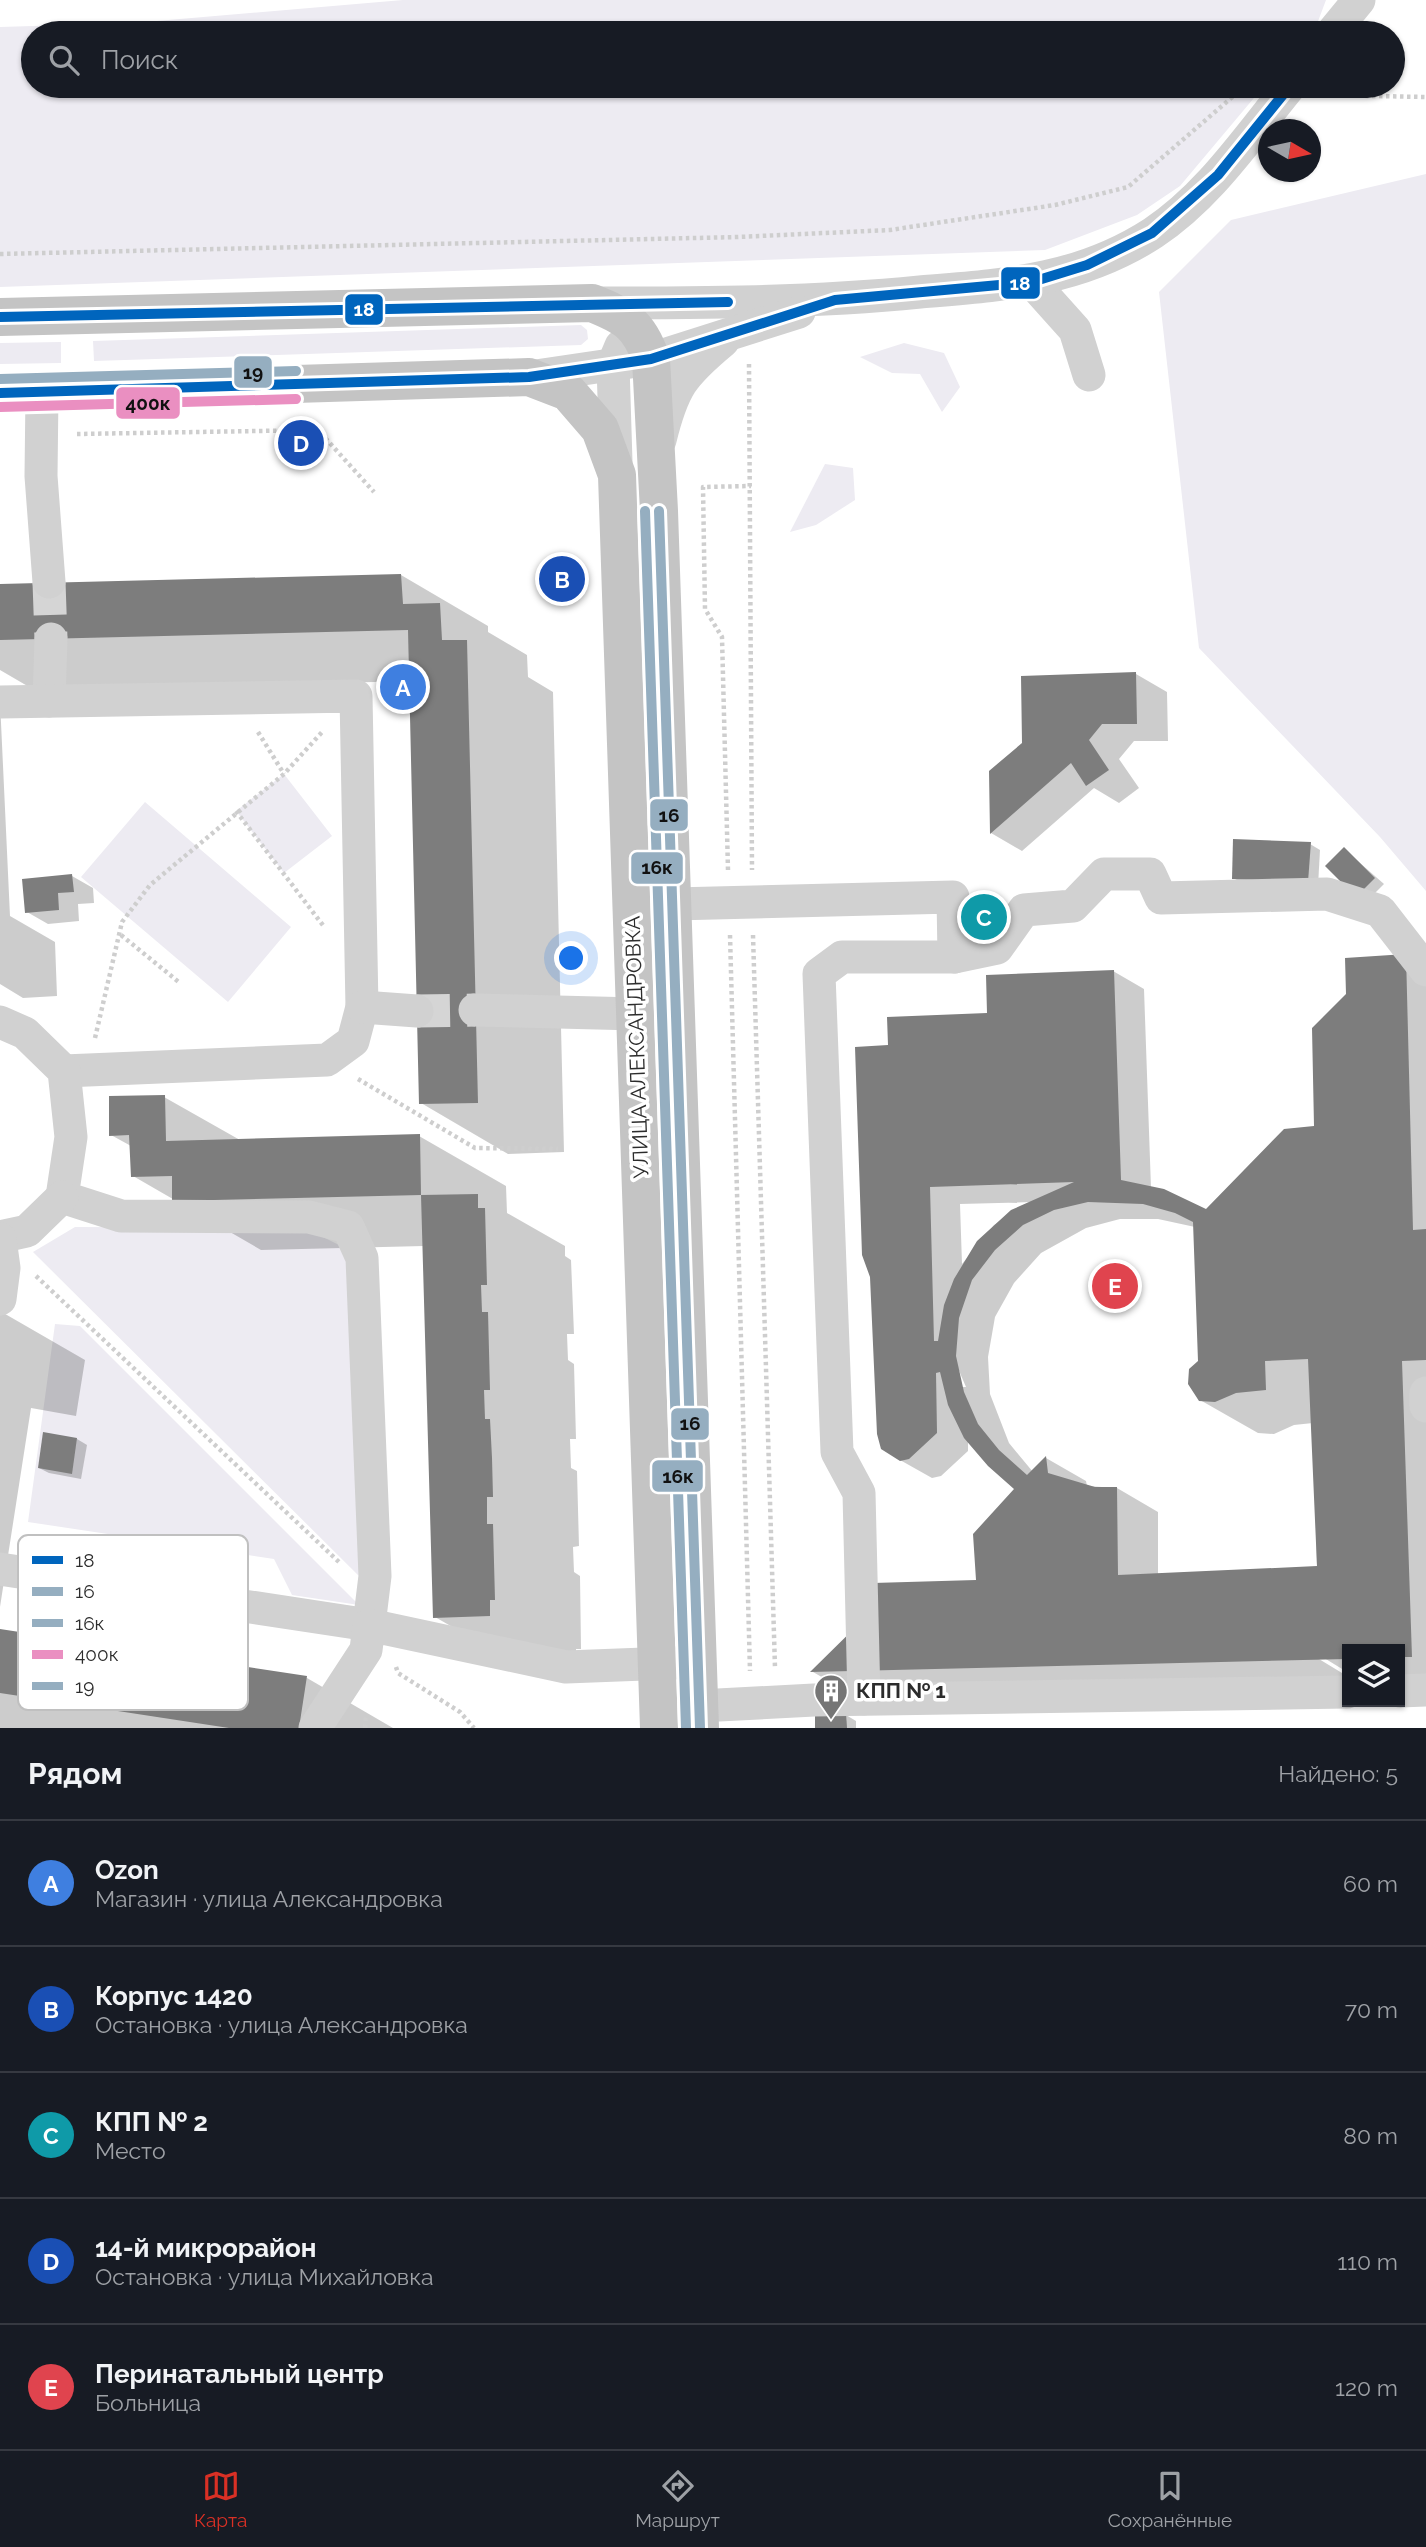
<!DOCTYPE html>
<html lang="ru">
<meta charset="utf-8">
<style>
:root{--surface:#171b24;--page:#242831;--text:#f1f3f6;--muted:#9ea1a6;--line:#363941;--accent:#d93025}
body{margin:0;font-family:Raleway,sans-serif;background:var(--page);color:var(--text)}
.controls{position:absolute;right:21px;bottom:21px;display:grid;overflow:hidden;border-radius:0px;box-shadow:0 2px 5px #0004}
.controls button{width:63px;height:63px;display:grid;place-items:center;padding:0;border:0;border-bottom:2px solid var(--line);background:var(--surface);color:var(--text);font:35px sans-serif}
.compass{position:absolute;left:1258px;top:119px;width:63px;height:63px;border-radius:50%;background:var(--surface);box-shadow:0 2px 5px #0004;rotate:99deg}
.you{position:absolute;left:572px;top:959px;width:24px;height:24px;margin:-18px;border:5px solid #fff;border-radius:50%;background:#1a73e8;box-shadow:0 0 0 10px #1a73e833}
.badge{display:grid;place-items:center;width:46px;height:46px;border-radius:50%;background:var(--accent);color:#fff;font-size:23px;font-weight:700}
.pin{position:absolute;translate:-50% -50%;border:4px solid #fff;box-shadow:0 2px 7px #0006}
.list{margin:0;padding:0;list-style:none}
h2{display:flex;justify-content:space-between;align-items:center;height:91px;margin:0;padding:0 28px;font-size:30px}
h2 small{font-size:23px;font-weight:400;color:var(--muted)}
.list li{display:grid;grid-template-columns:46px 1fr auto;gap:21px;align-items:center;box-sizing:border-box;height:126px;padding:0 28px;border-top:2px solid var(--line)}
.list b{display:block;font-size:26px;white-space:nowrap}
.list p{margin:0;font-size:23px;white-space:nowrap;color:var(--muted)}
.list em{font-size:23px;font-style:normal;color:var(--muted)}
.icon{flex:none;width:38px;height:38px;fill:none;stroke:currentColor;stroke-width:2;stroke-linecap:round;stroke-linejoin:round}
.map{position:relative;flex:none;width:1426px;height:1728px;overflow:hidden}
.search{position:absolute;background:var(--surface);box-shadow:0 2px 5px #0004;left:21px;right:21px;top:21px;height:77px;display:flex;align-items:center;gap:18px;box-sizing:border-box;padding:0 24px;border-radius:38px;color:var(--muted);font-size:26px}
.sheet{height:721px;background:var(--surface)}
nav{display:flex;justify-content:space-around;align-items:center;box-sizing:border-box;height:98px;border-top:2px solid var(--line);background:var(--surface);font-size:19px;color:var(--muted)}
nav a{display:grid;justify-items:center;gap:4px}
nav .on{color:var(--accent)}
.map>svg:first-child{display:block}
</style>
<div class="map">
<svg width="1426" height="1728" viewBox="0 0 1426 1728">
<rect width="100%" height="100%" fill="#fff"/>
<g fill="#edebf2">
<path d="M403,0H1326L1317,24L1309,33H33V86H1264L1180,186L1137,215L1045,250L0,287V27L133,23Z"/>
<path d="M1426,174V891L1380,837L1199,648L1159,292L1231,220Z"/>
<path d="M581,325L587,330L588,339L581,345L94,361L93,341Z"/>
<path d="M61,342V363L0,364V343Z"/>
<path d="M904,343L944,353L960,387L942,412L920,374L892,373L860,357Z"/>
<path d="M825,464L853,468L855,500L816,525L790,532Z"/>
<path d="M284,774L332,836L284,873L236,811Z"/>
<path d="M145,802L291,927L228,1002L81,877Z"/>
<path d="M75,1227L305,1228L341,1246L355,1289L365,1582L33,1252Z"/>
<path d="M55,1324L80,1326L359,1605L292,1595L274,1559L28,1522Z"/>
</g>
<g fill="#0003" fill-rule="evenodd">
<path d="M401,575L488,626V632L527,655L528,677L553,692L564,1152L508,1154L421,1103L411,681L36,691L0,670V585Z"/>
<path d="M1136,674L1167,692L1168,741H1134L1119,759L1139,788L1119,803L1094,788L1022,851L991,833V772Z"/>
<path d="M0,701L10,916L55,942L57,996L23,998L0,984Z"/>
<path d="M1310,844L1320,850L1318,886L1243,883L1233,878Z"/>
<path d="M1344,849L1384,884L1367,901Z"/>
<path d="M72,876L93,888L94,903L78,904L79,921L48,924L27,912Z"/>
<path d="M970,914L1010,936H980L970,930Z"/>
<path d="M1346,959L1426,968V1690L1400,1691V1649H1347V1672L1316,1653L1314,1656L1347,1676L853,1695L813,1672L876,1609L978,1582L1018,1489L968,1440V1451L941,1476L932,1478L900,1460L890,1046L1113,971L1144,989L1151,1188L1207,1211L1316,1128L1348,994ZM1032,1202L994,1225L962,1264L960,1204ZM1120,1219H1158L1195,1227L1200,1400L1258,1433L1274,1434L1294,1425L1313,1423L1317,1568L1158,1575V1512L1117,1488L1087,1486L1086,1481L1046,1458L1033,1472L1009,1443L990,1394L988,1357L995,1317L1014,1283L1041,1253L1086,1228ZM957,1366L966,1387H962Z"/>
<path d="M164,1097L240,1140L419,1136L506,1186L507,1213L565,1246V1256L571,1260L574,1334H567L568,1360L574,1364L576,1439H570L571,1468L577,1471L579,1546L573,1547L574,1572L580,1576L581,1649H576L577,1665L522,1667L435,1617L424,1246L261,1250L133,1176L131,1146L111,1135Z"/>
<path d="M0,1311L85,1360L76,1416L31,1408L0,1607Z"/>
<path d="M77,1439L87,1445L81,1479L49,1473L39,1468Z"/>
<path d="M0,1631L307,1678L393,1728H0Z"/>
<path d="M846,1715L856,1721V1728H817Z"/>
</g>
<g fill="#7d7d7d" fill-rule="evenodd">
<path d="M401,574L403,604L440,603L442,640H467L478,1103L419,1104L408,630L0,640V584Z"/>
<path d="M1136,672L1137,724H1102L1089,740L1109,770L1086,786L1071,763L990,834L989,771L1022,743L1021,676Z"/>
<path d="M1233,839L1311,842L1308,882L1232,879Z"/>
<path d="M1344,847L1375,878L1356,897L1325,866Z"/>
<path d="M72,874L74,892L58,893L59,910L25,913L22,879Z"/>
<path d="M968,912H1001V931L968,932Z"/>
<path d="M1406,954L1413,1230L1426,1229V1360L1402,1361L1412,1657H1400V1649H1347V1659L810,1672L875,1608L873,1583L976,1580L973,1534L1014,1489L988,1466L964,1438L948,1405L940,1372L936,1373L937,1433L909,1459L900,1461L881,1449L877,1434L870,1277L862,1255L855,1047L888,1045L887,1017L987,1013L986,975L1114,970L1121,1180L1164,1189L1206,1209L1284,1129L1314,1126L1312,1028L1346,994L1345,958ZM1074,1182L1011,1210L977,1241L954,1279L944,1305L938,1341H934L930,1187ZM1088,1202L1143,1204L1175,1213L1193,1222L1198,1361L1189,1369L1188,1384L1199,1401L1215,1402L1236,1393L1266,1390L1265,1361L1308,1359L1317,1566L1118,1575L1117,1487H1095L1048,1473L1046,1456L1027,1475L999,1450L978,1424L964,1392L956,1356L959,1318L972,1280L995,1250L1023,1225L1054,1210Z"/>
<path d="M165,1095L166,1141L420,1134L421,1195L478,1194V1208H485L487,1285H481L482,1312H488L490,1390H484L485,1419H490L492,1458L493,1497H487V1524H493L495,1600H490V1616L433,1618L421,1195L172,1201V1176L131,1177L129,1135L109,1136V1096Z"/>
<path d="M43,1432L77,1438L72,1474L38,1468Z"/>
<path d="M0,1629L307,1676L299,1728H229L0,1693Z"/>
<path d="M846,1713L847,1728H815V1714Z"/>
</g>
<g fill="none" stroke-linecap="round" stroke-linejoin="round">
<g stroke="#d5d5d5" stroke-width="33" stroke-dasharray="33 17" stroke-linecap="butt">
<path d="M49,582L51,639"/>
<path d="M417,1011L475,1010"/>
</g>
<g stroke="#cecece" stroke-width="4.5" stroke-dasharray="3.5 3.5" stroke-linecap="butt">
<path d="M1323,95L1426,97"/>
<path d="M0,254L738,237L890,230L1055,205L1128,187L1237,93"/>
<path d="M749,364L752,870"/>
<path d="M77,434L318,430L374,492"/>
<path d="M258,732L284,774"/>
<path d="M236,811L325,928"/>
<path d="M728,870L722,637L705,609L703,487L751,486"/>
<path d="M121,935L180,983"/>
<path d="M730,935L750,1671"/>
<path d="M753,935L775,1668"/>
<path d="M95,1038L122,922L150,885L284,774L323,731"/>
<path d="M358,1079L475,1148L558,1149"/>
<path d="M36,1276L340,1563"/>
<path d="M396,1667L398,1673L460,1712L474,1728"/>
<path d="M365,1728L366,1714"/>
</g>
<g stroke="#d1d1d1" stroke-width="33">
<path d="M1332,33L1359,0"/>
<path d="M1032,282L1075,330L1089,375"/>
<path d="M592,303C701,303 811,303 920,292C1004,285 1079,281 1153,233C1209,196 1248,137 1290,86"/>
<path d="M529,377L651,359L799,312"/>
<path d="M42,393L41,476L49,582"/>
<path d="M660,440C673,387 682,375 723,341"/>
<path d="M616,462L613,365L621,346"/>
<path d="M49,701L51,639"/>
<path d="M0,702L356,696L362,1007L353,1041L327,1060L64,1071"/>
<path d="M674,904L953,897L954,957"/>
<path d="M362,1007L417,1011"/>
<path d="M475,1010L637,1014"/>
<path d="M0,1022L25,1033L64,1071L71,1137L62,1197L121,1216L309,1217L348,1227L362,1258L375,1576L369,1625L0,1569"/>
<path d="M0,1237L27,1231L62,1197"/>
<path d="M0,1239L4,1268L0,1299"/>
<path d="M1426,1393V1406"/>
<path d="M1400,1691L1426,1690"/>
<path d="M864,1699L859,1493L837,1452L819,974L842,957H954L997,948L1024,910L1073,906L1104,874H1150L1161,898L1327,894L1380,911L1426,970"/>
<path d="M699,1706L814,1700L1347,1692"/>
<path d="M315,1728L366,1650L369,1625L566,1667L697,1662"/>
</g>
<g stroke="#c4c4c4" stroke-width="38">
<path d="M0,317L592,303C625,316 639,324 651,359L659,511L700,1728"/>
<path d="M0,393L529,377L568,392L600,429L617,475L659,1728"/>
</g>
<g stroke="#fff" stroke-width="16">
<g id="bus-1">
<path d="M0,317L728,302"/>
<path d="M0,393L529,377L651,359L835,300L1032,282L1087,265L1152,233L1218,175L1290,86"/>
</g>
</g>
<g stroke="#fff" stroke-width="16">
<path id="bus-2" d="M659,511L700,1728"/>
</g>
<g stroke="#fff" stroke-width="16">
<path id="bus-3" d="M645,511L686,1728"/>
</g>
<g stroke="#fff" stroke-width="16">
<path id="bus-4" d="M0,407L296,399"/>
</g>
<g stroke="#fff" stroke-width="16">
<path id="bus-5" d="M0,379L296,371"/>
</g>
<use href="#bus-1" stroke="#0065bd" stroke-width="10"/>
<use href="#bus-2" stroke="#95aec0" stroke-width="10"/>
<use href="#bus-3" stroke="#95aec0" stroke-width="10"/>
<use href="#bus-4" stroke="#ea8fc1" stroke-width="10"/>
<use href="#bus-5" stroke="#95aec0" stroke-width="10"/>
</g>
<defs>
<g id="building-pin" transform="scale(1.75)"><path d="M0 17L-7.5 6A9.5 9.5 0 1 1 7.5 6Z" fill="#767676" stroke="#fff"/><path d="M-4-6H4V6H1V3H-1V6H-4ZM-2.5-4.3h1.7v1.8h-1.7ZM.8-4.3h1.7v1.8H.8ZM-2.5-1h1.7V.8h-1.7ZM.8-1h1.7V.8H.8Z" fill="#fff"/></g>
</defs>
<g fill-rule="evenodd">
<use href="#building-pin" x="831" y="1691"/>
</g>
<g text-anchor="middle" stroke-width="7" stroke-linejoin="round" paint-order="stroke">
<g font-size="21" fill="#2c2c2c" stroke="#fff">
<text transform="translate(637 1047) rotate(-92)" y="7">УЛИЦА АЛЕКСАНДРОВКА</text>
</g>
<g font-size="21" font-weight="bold" fill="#2c2c2c" stroke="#fff" text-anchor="start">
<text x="856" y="1698">КПП № 1</text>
</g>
</g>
<rect x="18" y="1535" width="230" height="175" rx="10" fill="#fff" stroke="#c0c0c0" stroke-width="2"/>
<rect x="32" y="1556" width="31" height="8" fill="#0065bd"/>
<rect x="32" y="1587" width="31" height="9" fill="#95aec0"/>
<rect x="32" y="1619" width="31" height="8" fill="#95aec0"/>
<rect x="32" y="1650" width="31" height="9" fill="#ea8fc1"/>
<rect x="32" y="1682" width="31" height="8" fill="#95aec0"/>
<g font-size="19" fill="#2c2c2c">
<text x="75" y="1567">18</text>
<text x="75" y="1598">16</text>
<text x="75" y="1630">16к</text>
<text x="75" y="1661">400к</text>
<text x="75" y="1693">19</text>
</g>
<g stroke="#fff" stroke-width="2.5">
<rect x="1000" y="266" width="41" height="34" rx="7" fill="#0065bd"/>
<rect x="344" y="293" width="40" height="33" rx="7" fill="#0065bd"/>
<rect x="233" y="355" width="40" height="34" rx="7" fill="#95aec0"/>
<rect x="115" y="386" width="66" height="34" rx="7" fill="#ea8fc1"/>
<rect x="649" y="798" width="40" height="34" rx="7" fill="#95aec0"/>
<rect x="630" y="851" width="54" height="34" rx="7" fill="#95aec0"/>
<rect x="670" y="1407" width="40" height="34" rx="7" fill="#95aec0"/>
<rect x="651" y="1459" width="53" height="34" rx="7" fill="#95aec0"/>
</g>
<g font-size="19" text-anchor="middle" font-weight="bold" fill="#fff">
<text x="1020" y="290">18</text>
<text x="364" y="316">18</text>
</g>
<g font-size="19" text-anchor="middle" font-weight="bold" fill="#111">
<text x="253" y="379">19</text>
<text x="148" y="410">400к</text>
<text x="669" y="822">16</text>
<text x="657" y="874">16к</text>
<text x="690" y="1430">16</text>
<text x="678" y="1483">16к</text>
</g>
</svg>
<div class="controls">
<button><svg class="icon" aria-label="layers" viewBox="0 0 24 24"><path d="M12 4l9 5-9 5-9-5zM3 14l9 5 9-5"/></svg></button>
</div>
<svg class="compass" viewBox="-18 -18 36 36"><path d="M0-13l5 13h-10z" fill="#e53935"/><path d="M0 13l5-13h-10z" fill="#9ea1a6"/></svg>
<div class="you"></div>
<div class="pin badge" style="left:403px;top:687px;background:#3f7fe0">A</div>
<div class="pin badge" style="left:562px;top:579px;background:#1a4fb4">B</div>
<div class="pin badge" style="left:984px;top:917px;background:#0f9aa8">C</div>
<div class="pin badge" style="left:301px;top:443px;background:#1a4fb4">D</div>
<div class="pin badge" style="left:1115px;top:1286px;background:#e0444e">E</div>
<div class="search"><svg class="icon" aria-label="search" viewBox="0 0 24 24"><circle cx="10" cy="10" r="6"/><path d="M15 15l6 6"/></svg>Поиск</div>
</div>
<section class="sheet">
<h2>Рядом<small>Найдено: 5</small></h2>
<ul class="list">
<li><span class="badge" style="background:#3f7fe0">A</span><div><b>Ozon</b><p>Магазин · улица Александровка</p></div><em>60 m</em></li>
<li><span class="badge" style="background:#1a4fb4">B</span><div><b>Корпус 1420</b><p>Остановка · улица Александровка</p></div><em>70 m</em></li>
<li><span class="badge" style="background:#0f9aa8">C</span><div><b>КПП № 2</b><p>Место</p></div><em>80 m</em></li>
<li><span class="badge" style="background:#1a4fb4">D</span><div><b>14-й микрорайон</b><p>Остановка · улица Михайловка</p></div><em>110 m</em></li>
<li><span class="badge" style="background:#e0444e">E</span><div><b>Перинатальный центр</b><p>Больница</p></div><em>120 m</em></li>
</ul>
</section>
<nav>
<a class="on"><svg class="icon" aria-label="map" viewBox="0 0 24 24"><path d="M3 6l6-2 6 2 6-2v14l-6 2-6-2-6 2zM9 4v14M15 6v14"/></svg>Карта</a>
<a><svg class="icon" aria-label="directions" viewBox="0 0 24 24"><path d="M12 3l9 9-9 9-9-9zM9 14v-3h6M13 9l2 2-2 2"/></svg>Маршрут</a>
<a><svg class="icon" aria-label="saved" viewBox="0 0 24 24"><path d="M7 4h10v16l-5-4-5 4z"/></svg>Сохранённые</a>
</nav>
